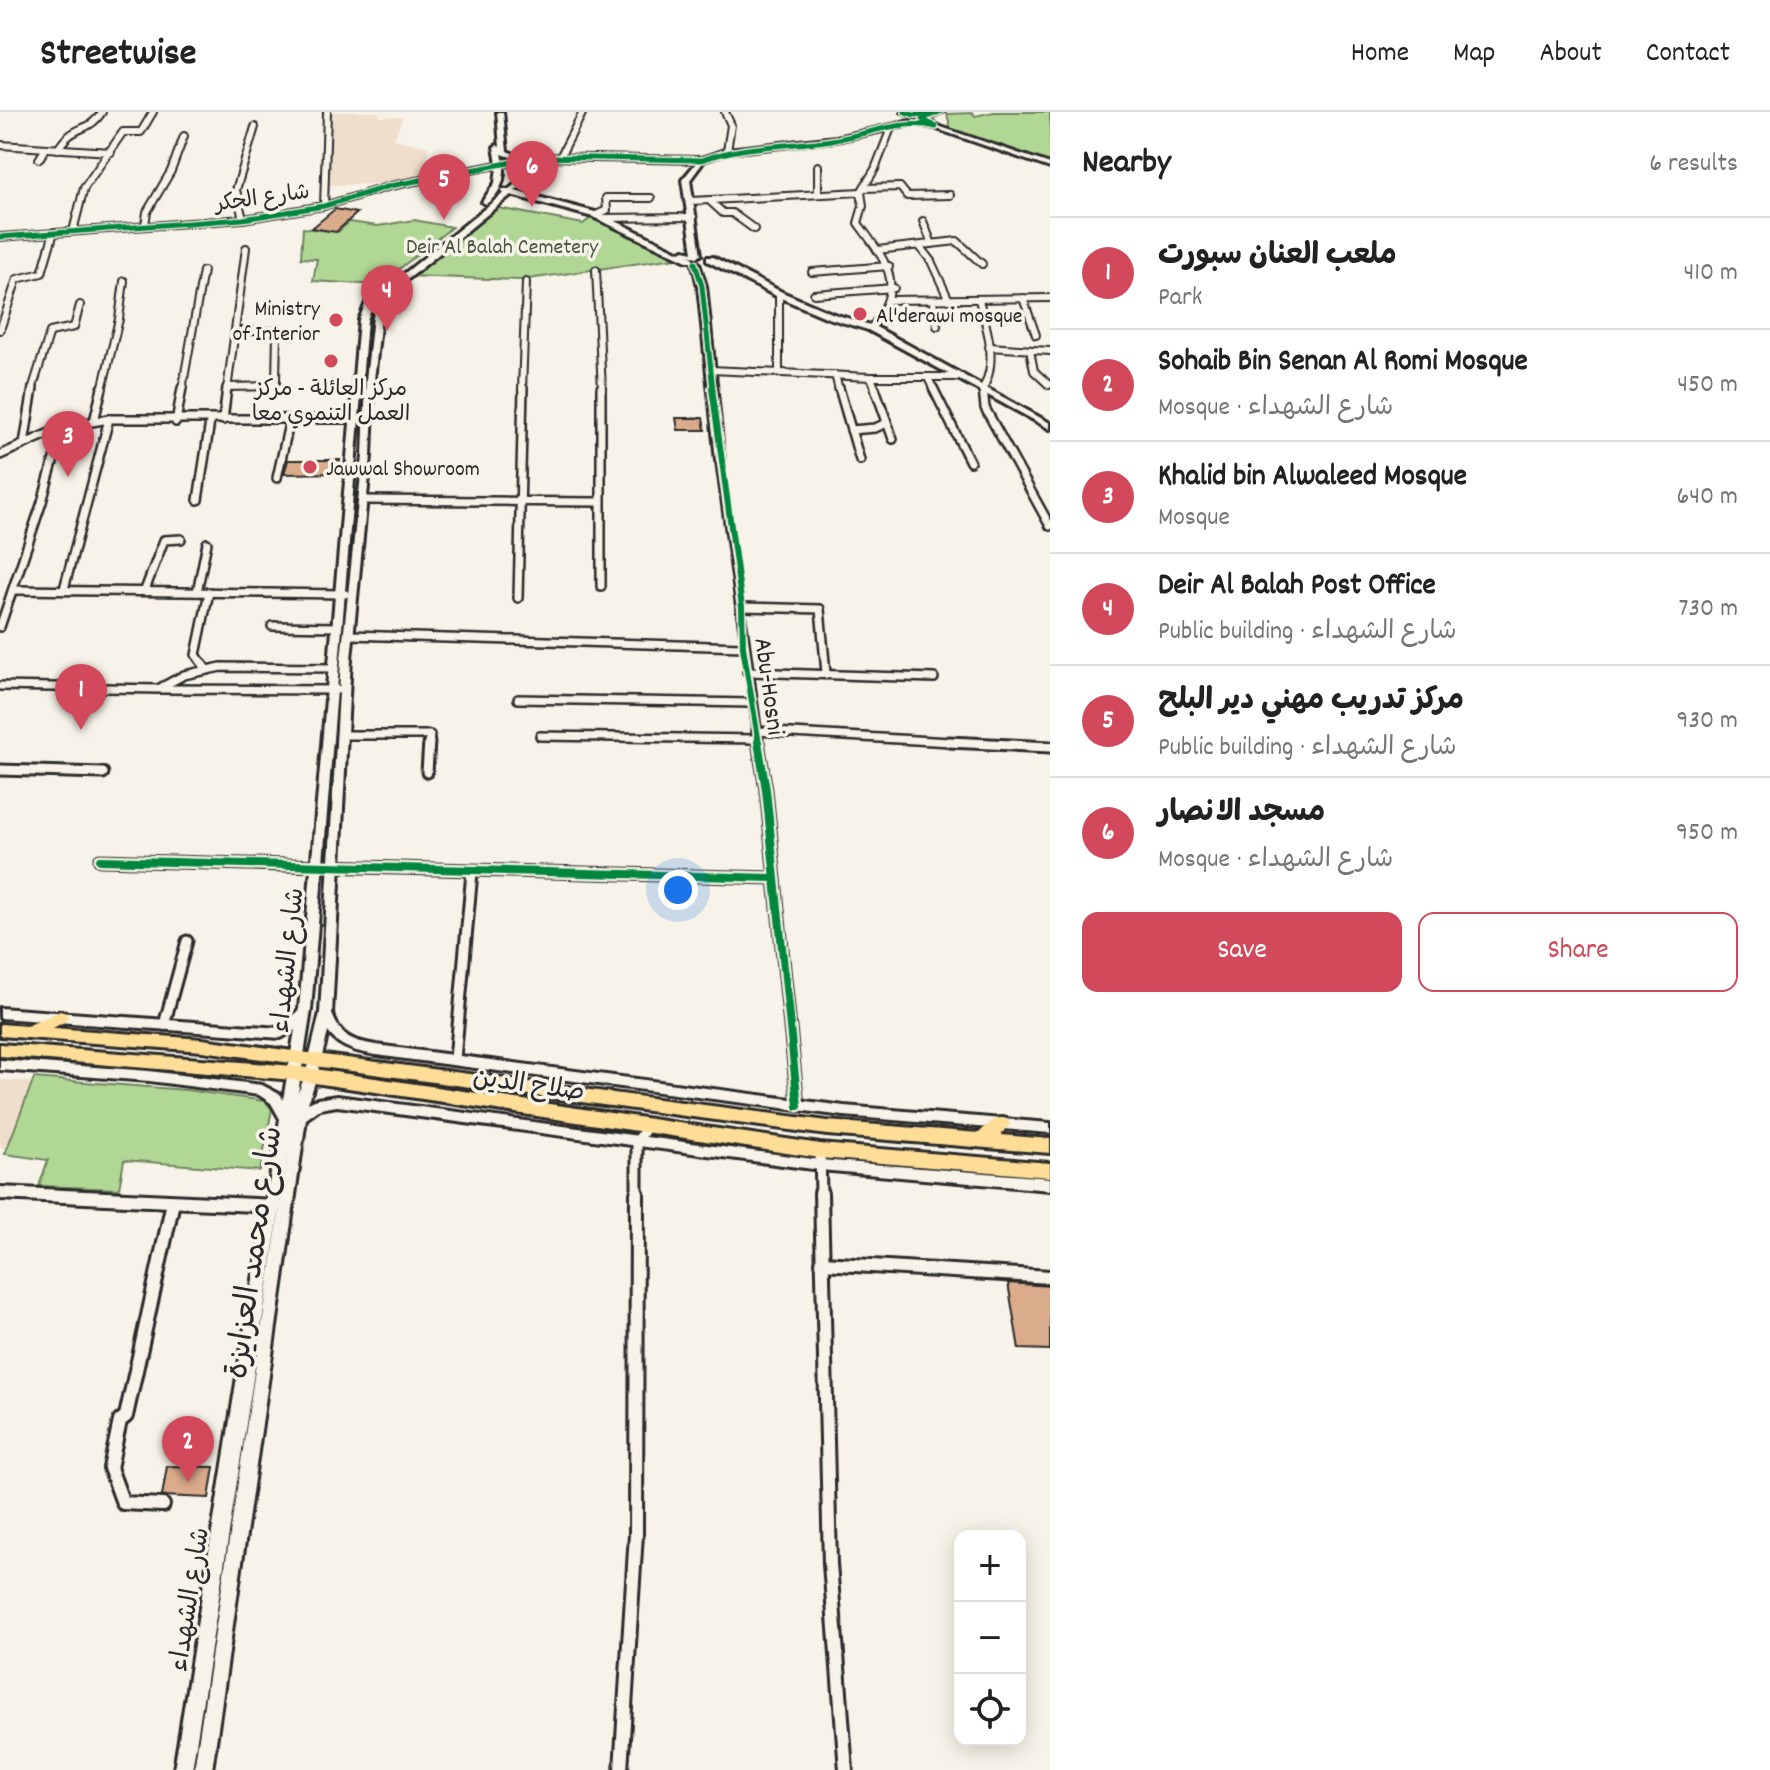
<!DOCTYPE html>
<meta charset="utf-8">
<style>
:root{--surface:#fff;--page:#f2f2f2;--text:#222;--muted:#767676;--line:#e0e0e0;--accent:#d1495b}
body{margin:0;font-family:Dekko,"Playpen Sans Arabic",sans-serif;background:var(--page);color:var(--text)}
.controls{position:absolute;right:24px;bottom:24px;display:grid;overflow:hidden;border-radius:16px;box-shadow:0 4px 20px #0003}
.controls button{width:72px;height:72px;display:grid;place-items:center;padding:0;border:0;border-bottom:2px solid var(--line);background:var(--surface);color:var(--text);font:40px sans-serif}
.you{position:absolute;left:678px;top:778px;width:28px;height:28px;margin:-20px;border:6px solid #fff;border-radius:50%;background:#1a73e8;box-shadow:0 0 0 12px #1a73e833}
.badge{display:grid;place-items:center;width:52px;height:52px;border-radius:50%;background:var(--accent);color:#fff;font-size:26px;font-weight:700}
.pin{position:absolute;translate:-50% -66px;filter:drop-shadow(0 2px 4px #0008)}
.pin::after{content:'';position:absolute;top:42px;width:28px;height:24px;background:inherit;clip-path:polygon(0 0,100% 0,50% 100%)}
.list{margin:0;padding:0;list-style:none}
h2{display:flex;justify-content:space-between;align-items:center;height:104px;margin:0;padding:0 32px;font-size:34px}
h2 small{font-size:26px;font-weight:400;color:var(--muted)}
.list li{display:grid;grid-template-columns:52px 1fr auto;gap:24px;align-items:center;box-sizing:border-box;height:112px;padding:0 32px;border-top:2px solid var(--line)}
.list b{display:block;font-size:30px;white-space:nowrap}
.list p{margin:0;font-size:26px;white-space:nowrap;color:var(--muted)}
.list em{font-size:26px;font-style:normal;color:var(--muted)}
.actions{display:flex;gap:16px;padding:24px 32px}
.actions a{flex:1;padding:18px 0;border:2px solid var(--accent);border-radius:16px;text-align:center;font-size:28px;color:var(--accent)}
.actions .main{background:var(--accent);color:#fff}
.icon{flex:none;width:44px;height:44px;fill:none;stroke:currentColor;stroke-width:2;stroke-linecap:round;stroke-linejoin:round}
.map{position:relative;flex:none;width:1050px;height:1658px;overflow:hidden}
header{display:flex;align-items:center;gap:48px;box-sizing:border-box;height:112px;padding:0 40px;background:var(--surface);border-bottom:2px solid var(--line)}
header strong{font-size:38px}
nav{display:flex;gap:44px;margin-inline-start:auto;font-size:28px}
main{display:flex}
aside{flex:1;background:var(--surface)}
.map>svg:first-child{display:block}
</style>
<header>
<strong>Streetwise</strong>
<nav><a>Home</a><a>Map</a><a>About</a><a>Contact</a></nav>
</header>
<main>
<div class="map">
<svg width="1050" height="1658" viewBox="0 0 1050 1658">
<rect width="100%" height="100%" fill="#f7f3e8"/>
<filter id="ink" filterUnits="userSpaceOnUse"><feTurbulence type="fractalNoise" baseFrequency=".0125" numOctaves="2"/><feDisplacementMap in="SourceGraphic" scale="16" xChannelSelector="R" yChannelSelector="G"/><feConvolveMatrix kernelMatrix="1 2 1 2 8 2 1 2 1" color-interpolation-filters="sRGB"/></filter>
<g filter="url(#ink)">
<g fill="#efdecc">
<path d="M331,0H379L380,5H403L394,27L428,35L425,63L381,72L326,73Z"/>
<path d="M0,968L34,970L7,1036L0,1035Z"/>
</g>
<g fill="#b0d894" stroke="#6e8260" stroke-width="2">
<path d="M994,0H1050V52L951,18L947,2L973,1L975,4Z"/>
<path d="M493,95L583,112L592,105L683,145L521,168L408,164Z"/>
<path d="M414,108L452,115L379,173L313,169L317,147L301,146L303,116L338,120L349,110L378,114Z"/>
<path d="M34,966L186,978L265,989L272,997L260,1059L124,1048L119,1077L39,1074L48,1048L5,1042Z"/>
</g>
<g fill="#dbac8c" stroke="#2b2b2b" stroke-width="2">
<path d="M335,97L357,101L336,120L312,116Z"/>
<path d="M676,306H703L705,318H678Z"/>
<path d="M288,348H340L339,361L284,362Z"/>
<path d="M1008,1171L1050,1174V1238L1019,1237Z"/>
<path d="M167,1354L214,1355L209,1386L162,1384Z"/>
</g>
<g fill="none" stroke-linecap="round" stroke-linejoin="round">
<g stroke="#2b2b2b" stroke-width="10">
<g id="street-far3">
<path d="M725,0L731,13L727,39"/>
<path d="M0,33L111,40"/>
<path d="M58,37C74,11 88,22 102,0"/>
<path d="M560,45L583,0"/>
<path d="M39,47L46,36"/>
<path d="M818,54V82"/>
<path d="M864,76L900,75L907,84L950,83"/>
<path d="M691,89L861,80"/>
<path d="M710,89L723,101H732L754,117"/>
<path d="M324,94L327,0"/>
<path d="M596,103L607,98L606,86H651"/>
<path d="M601,106L693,105"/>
<path d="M243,107L236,78L255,15"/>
<path d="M923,109L932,132"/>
<path d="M145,113L147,100L171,59L184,24"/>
<path d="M73,119L84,76L123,20H141L153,0"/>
<path d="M920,135L931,149L949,188"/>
<path d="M877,138L957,129L982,152"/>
<path d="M596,158L602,278"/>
<path d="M812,160L889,154"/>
<path d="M779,182V259"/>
<path d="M814,182L894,176"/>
<path d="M1023,186L1036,223"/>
<path d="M890,188L1050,186"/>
<path d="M933,188L937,214"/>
<path d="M979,188C987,217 999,250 982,278"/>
<path d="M871,216C907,172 887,151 858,111L863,94L861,80L875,57L891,16"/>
<path d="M0,218L17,167L42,161L54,120"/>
<path d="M989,235L1050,239"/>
<path d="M1030,238L1034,259L1049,273"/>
<path d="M710,258L871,265H961"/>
<path d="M835,263L839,278"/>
<path d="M871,265L876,278"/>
<path d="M928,266L934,278"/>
<path d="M227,275L273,274L276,270L277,219H235"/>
<path d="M32,278L50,220L74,215L80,193"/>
<path d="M102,278L119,207L124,169"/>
<path d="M182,278L203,159"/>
<path d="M227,278L246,136"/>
<path d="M522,278L526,170"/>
</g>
</g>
<g stroke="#2b2b2b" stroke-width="12">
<g id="street-far2">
<path d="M839,276L860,348"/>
<path d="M875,276L893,327"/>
<path d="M933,276L970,350"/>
<path d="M983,276L985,296L1050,414"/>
<path d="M223,308L227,276"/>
<path d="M94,309L102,276"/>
<path d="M176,310L182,276"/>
<path d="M851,318L875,316L887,311"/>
<path d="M24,332L33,276"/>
<path d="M0,343L63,315L109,307H367"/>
<path d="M720,349L759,632"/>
<path d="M277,366L290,307"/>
<path d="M198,388L210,310"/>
<path d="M362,388L600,390"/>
<path d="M601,474V276"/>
<path d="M64,477L109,307"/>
<path d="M13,478L345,482"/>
<path d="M145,478L164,428L181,427"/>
<path d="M197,480L207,431"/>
<path d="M518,486L523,276"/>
<path d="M742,495L820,497L826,561"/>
<path d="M272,514L338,515"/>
<path d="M0,515L42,390L63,315"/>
<path d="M350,523L743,535"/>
<path d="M207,558L196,543L209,480"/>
<path d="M747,560L934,566"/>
<path d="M0,574L158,577L184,563L221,555L334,556"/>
<path d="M160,577L337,578"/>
<path d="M518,587L752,591"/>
<path d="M756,619L986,632"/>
<path d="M342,623H430L429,632"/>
<path d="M540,624L758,627"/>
</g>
</g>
<g stroke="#2b2b2b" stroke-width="15">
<g id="street-far1">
<path d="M758,630L766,678L798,994"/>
<path d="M949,630L1050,635"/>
<path d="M0,658L103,661"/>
<path d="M427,660L429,630"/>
<path d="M100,748L774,766"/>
<path d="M164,913L187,829"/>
<path d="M455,947L472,760"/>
<path d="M820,1039L821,1083"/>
<path d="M0,1081L39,1083"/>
<path d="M637,1083V1029L647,1015"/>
</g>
</g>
<g stroke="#2b2b2b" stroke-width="18">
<g id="street">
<path d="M0,1081L275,1094"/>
<path d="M821,1081L830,1452L846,1658"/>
<path d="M822,1151L1050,1165"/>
<path d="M163,1393L123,1391L110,1356L120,1309L126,1304L173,1090"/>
<path d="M621,1658L636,1422L637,1081"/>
</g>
</g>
<g stroke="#2b2b2b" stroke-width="6">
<g id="secondary">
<path d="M497,0H503L507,39L524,46L539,43L701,46L727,37L836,25L915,8L922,10L919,7L924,4L914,5L902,0H943L927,7L938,14L1050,52V56L934,16L915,12L836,29L728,41L704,49L690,68L701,143L697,145L688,143L693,145V149H687L593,105L511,83L396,177L385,190L381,205L374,268L371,344L351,547L332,902C341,925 352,929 376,933L844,994L1050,1011V1021L844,1004L398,946C374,942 343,942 328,920L317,964L308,991L317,987L337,984L820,1048L1050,1066V1078L820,1058L337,994L320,997L306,1007L212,1658H194L289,1036L192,1658H174L244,1221L280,1007L271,991L259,983L149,969L0,958V948L149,959L262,973L281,983L283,988L295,918L281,926L0,906V896L280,916L285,914L299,897L359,208L367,188L388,166H394V170L374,191L367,208L311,898L298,981L305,964L320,901L341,547L363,344L366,268L373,205L377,190L390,173L504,81L501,79L502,77L508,78L519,69L525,53L522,50L504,54C505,70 499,83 486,92L482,90L495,71L497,55L391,76L324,96L243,109L0,127V123L243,105L323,92L390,72L497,51L494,35L497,33L500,35ZM502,42L516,47L504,50ZM539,47L697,50L682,68L693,140L684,138L680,140L599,101L515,79L526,70L532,53L529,49Z"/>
<path d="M707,145H713L782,180L834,202L874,214L1050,311V317L868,218L828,206L776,184L707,149Z"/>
<path d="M692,149L699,151L706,174L724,349L720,352L716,349L698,174Z"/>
</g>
</g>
<g stroke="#2b2b2b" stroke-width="6">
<g id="highway">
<path d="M60,899L66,901L68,905L66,909L53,916L202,927L827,1009L979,1021C988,1013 995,1003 1007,1007L1010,1012L1001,1023L1050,1027V1041L827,1023L202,939L0,924V912L27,914Z"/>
<path d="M0,932L294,954L820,1032L1050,1051V1065L820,1046L294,968L0,944Z"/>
</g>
</g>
<use href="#street-far3" stroke="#f7f3e8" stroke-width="6"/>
<use href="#street-far2" stroke="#f7f3e8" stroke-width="7"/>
<use href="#street-far1" stroke="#f7f3e8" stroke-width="9"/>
<use href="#street" stroke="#f7f3e8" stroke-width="12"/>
<use href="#secondary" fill="#f7f3e8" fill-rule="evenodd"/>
<use href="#highway" fill="#fedd96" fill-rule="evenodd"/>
<g stroke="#f7f3e8" stroke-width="8">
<g id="cycleway-far2">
<path d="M0,125L243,107L324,94L390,74L539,45L702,48C746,32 792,35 838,27C871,21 903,7 936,15L922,7L940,0L914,3L905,0"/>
<path d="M695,151L702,174L713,278"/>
</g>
</g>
<g stroke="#f7f3e8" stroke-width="10">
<path id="cycleway-far1" d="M712,276L742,495L743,535L759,632"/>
</g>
<g stroke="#f7f3e8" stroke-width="13">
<g id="cycleway">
<path d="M758,630L766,678L798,994"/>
<path d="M100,748L774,766"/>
</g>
</g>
<use href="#cycleway-far2" stroke="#00873e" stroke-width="5"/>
<use href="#cycleway-far1" stroke="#00873e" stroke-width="6"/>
<use href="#cycleway" stroke="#00873e" stroke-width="8"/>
</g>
</g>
<g fill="#d1495b" stroke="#f7f3e8" stroke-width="3">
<circle cx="860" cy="202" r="8"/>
<circle cx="336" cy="208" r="8"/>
<circle cx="331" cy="249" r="8"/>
<circle cx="310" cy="355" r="8"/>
</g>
<g text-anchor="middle" stroke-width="7" stroke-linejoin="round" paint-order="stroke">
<g font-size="22" fill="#2b2b2b" stroke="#f7f3e8">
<text transform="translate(262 84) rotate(-8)" y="8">شارع الحكر</text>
</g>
<g font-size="22" fill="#4c5645" stroke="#f7f3e8">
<text x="502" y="141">Deir Al Balah Cemetery</text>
</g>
<g font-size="22" fill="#2b2b2b" stroke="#f7f3e8" text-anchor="start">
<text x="320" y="203" text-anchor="end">Ministry<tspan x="320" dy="25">of Interior</tspan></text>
<text x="876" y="210">Al'derawi mosque</text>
<text x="331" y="283" text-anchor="middle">مركز العائلة - مركز<tspan x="331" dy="25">العمل التنموي معا</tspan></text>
<text x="326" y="363">Jawwal Showroom</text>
</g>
<g font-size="26" fill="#2b2b2b" stroke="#f7f3e8">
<text transform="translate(771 574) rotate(82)" y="9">Abu-Hosni</text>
<text transform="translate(286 848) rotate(-84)" y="9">شارع الشهداء</text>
<text transform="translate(529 971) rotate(8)" y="9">صلاح الدين</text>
<text transform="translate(188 1487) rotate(-81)" y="9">شارع الشهداء</text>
</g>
<g font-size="32" fill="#2b2b2b" stroke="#f7f3e8">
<text transform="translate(252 1140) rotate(-82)" y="11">شارع محمد العزايزة</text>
</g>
</g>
</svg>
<div class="controls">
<button>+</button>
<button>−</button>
<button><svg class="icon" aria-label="locate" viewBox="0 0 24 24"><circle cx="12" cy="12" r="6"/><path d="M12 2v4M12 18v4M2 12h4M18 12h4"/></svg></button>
</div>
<div class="you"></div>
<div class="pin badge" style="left:81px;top:618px">1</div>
<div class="pin badge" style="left:188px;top:1370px">2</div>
<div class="pin badge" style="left:68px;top:365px">3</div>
<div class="pin badge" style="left:387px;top:219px">4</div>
<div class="pin badge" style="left:444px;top:108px">5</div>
<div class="pin badge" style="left:532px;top:95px">6</div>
</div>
<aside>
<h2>Nearby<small>6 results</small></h2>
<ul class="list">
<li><span class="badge">1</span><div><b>ملعب العنان سبورت</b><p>Park</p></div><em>410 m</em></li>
<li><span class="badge">2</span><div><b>Sohaib Bin Senan Al Romi Mosque</b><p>Mosque · شارع الشهداء</p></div><em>450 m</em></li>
<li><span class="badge">3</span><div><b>Khalid bin Alwaleed Mosque</b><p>Mosque</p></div><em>640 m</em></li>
<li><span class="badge">4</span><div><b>Deir Al Balah Post Office</b><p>Public building · شارع الشهداء</p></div><em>730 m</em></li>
<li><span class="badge">5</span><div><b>مركز تدريب مهني دير البلح</b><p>Public building · شارع الشهداء</p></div><em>930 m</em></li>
<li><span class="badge">6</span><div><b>مسجد الانصار</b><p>Mosque · شارع الشهداء</p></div><em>950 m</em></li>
</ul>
<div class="actions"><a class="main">Save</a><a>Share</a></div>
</aside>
</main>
